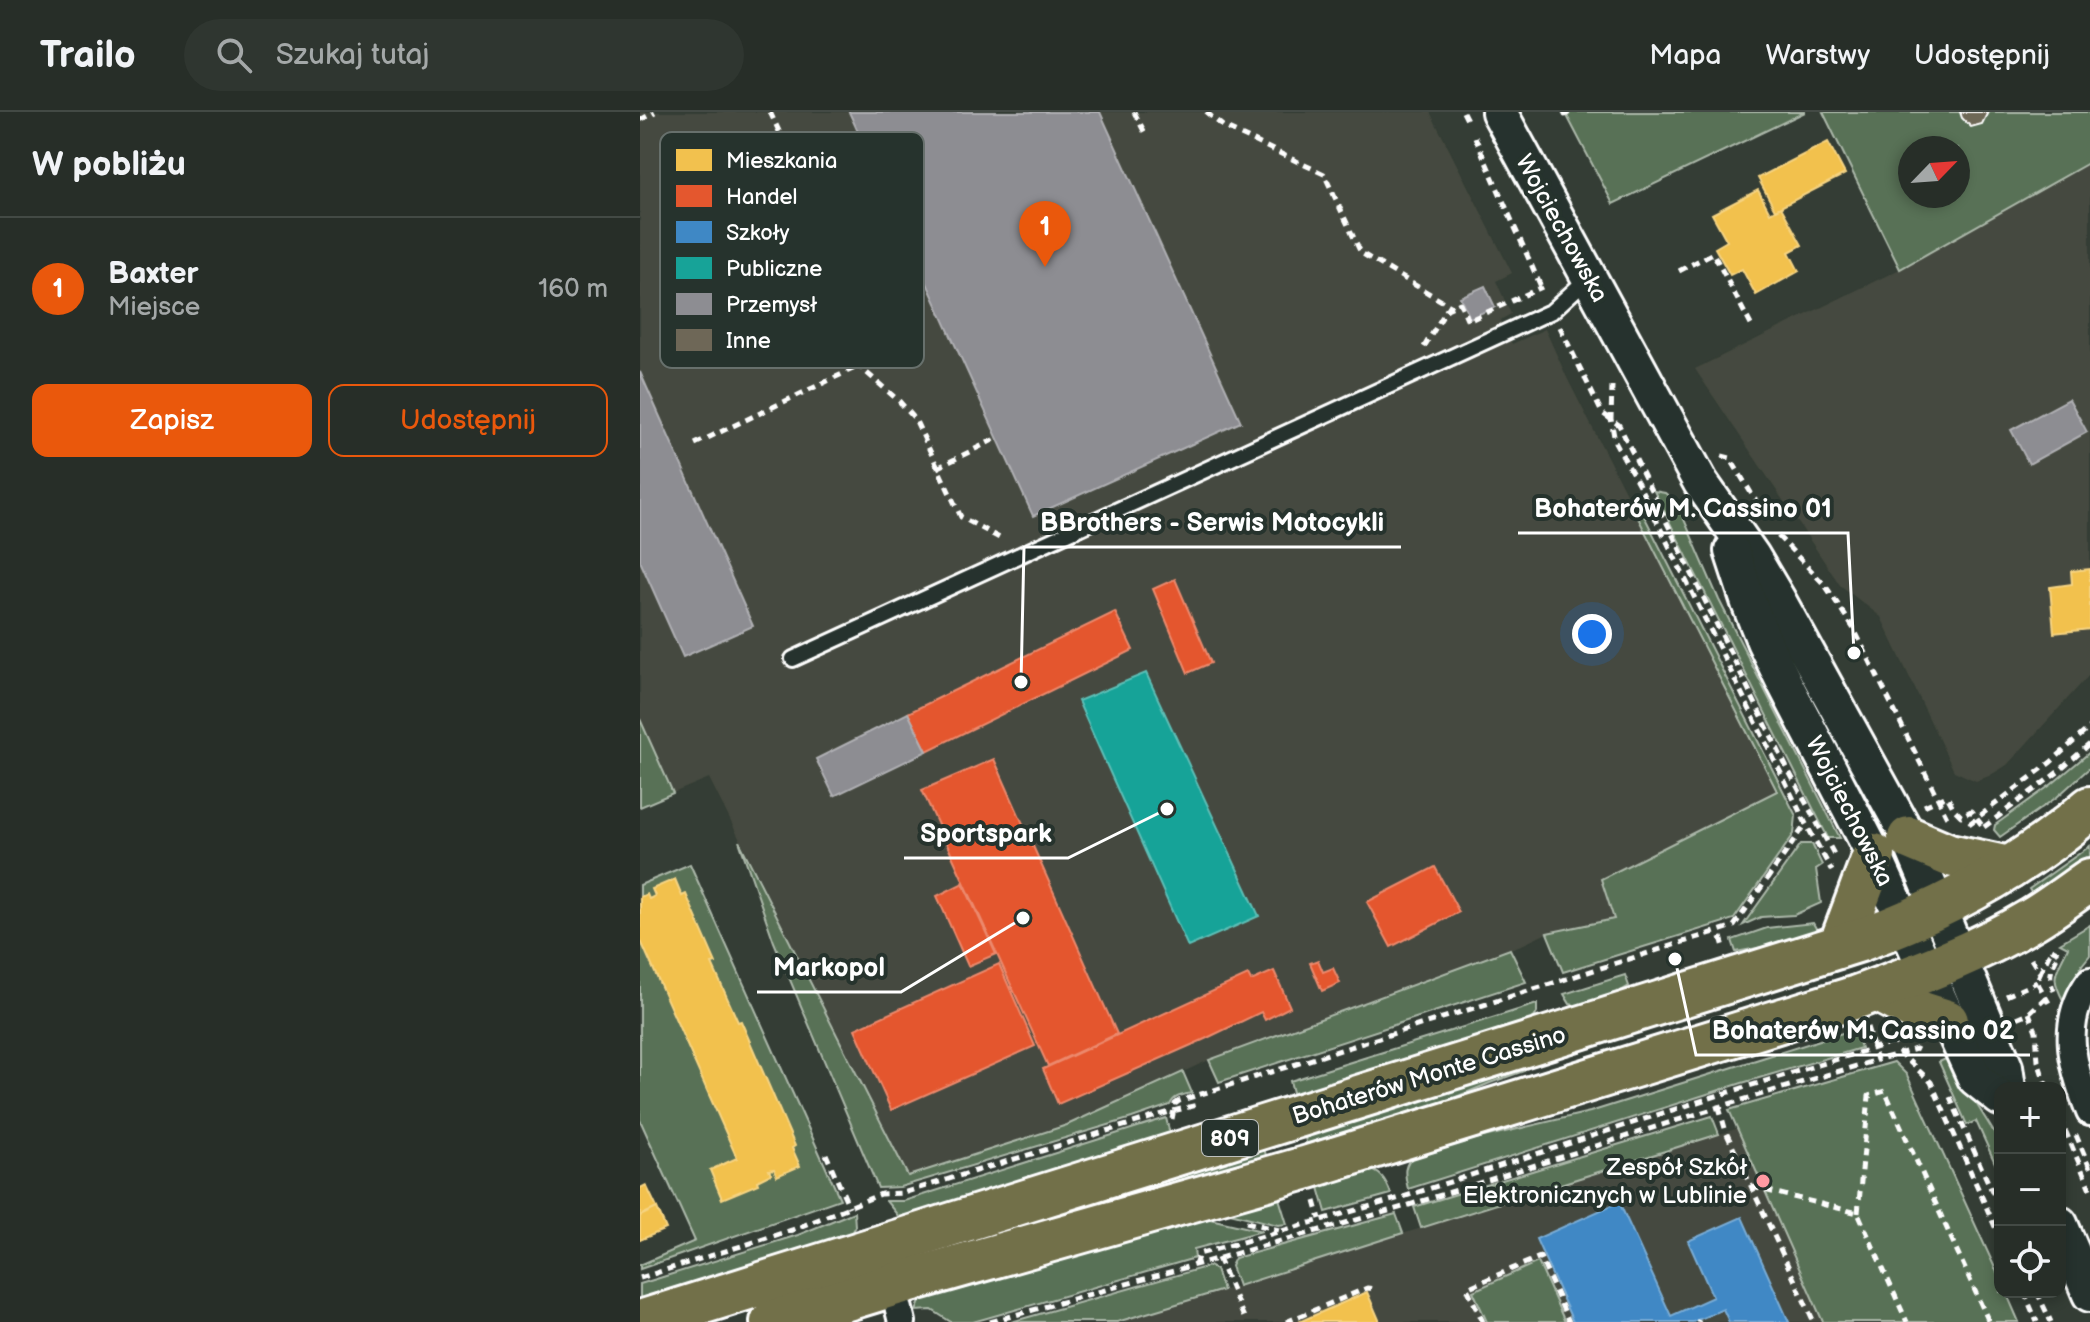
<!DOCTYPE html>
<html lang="pl">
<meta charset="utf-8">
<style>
:root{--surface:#272e28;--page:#2f3630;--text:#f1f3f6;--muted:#a4a8a8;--line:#434a45;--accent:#ea580c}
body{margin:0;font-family:"Balsamiq Sans",sans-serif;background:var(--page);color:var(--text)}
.controls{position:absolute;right:24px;bottom:24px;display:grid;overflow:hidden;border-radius:16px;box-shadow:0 4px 12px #0003}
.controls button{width:72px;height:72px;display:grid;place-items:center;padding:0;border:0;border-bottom:2px solid var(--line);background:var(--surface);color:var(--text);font:40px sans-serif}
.compass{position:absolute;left:1258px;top:24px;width:72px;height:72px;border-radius:50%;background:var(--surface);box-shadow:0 4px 12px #0003;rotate:65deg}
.you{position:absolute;left:952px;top:522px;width:28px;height:28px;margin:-20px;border:6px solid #fff;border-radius:50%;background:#1a73e8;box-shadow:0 0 0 12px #1a73e833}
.badge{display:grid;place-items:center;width:52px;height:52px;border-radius:50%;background:var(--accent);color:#fff;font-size:26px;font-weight:700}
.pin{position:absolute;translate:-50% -66px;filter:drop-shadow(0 2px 4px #0008)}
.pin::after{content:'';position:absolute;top:42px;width:28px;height:24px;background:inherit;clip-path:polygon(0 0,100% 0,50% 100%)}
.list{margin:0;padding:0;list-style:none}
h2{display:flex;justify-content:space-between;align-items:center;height:104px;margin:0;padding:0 32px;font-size:34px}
h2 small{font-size:26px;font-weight:400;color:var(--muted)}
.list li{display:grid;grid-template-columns:52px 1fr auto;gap:24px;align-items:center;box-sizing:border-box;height:144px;padding:0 32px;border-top:2px solid var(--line)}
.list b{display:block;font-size:30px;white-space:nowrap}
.list p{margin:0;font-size:26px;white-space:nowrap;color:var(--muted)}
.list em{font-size:26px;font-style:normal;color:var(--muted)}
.actions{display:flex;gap:16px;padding:24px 32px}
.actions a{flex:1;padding:18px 0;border:2px solid var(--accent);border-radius:16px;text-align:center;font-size:28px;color:var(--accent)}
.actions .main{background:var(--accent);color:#fff}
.icon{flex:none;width:44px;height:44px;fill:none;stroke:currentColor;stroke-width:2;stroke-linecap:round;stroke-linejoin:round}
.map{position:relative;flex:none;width:1450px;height:1210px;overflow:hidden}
header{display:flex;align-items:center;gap:48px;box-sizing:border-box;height:112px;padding:0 40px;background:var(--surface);border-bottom:2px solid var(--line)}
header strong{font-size:38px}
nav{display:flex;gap:44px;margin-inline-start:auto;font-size:28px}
.search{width:560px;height:72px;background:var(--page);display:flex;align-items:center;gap:20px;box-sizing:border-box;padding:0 28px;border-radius:44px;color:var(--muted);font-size:30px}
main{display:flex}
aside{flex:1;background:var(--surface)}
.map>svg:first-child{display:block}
</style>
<header>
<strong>Trailo</strong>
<div class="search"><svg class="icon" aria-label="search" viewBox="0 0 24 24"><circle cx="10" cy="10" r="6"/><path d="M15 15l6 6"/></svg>Szukaj tutaj</div>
<nav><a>Mapa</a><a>Warstwy</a><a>Udostępnij</a></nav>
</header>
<main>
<aside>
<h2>W pobliżu<small></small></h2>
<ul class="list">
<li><span class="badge">1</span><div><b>Baxter</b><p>Miejsce</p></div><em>160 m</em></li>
</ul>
<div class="actions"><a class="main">Zapisz</a><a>Udostępnij</a></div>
</aside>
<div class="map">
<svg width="1450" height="1210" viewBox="0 0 1450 1210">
<rect width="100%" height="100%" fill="#343d35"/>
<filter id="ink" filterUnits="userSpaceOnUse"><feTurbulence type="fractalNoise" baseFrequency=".0125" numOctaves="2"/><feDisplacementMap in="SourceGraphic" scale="16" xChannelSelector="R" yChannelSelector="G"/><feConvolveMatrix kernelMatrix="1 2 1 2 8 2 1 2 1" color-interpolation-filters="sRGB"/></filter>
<g filter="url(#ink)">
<g fill="#454a3f">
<path d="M0,0H790L872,161L856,169L871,202L860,208L872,232L905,217L928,268L1138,679L961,767L974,807L907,821L884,832L569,948L427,1013L268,1064L69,666L33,681L0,607Z"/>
<path d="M1450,50V562L1367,653L1349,664L1336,669L1314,659L1241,505L1200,473L1055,257L1260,157Z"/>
<path d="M1267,963L1360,1180L1379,1210H477L591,1176Z"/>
</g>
<g fill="#587156" stroke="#acb8aa" stroke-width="2" fill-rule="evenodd">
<path d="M925,0H1165L973,92Z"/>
<path d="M1183,0H1450V50L1260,157ZM1270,36H1318V84H1270Z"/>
<path d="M1014,379L1025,381L1037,391L1079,488L1200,726H1188Z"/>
<path d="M994,384L1156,704L1154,722L1094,807L923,860L907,821L974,807L961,767L1137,679L988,386Z"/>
<path d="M0,607L33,681L0,695Z"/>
<path d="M1450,640V656L1446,659L1417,685L1360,725L1354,718L1355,713L1412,672Z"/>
<path d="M99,729L268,1064L427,1013L543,960L552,981C542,983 534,984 530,993L492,1006L260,1075L238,1076L134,830Z"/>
<path d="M1161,732H1172L1182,753L1176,757L1181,791L1154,803L1121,805L1103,813Z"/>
<path d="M1450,734V748L1395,787L1389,777Z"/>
<path d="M50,752L200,1087L0,1157V1153L55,1129L0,1008V773Z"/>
<path d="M1173,811L1178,820L1170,826L1096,840L1092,828L1127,816Z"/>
<path d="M1450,813V843L1442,853L1424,890C1409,862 1416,862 1428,835L1420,831Z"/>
<path d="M870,837L886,870L579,970L569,948Z"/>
<path d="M985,863L989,874L951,897L930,892L924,882Z"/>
<path d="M897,892V901L892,909L655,988L650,969Z"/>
<path d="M1215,917L1221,936L1102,971L768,1077C764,1060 763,1054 775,1041L950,1000Z"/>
<path d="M1308,946L1360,1030V1062L1336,1009L1327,1013L1299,950Z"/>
<path d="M1254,950L1267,963L1360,1167V1180H1366L1379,1210H1183L1089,998Z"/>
<path d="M881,952L884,959L850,971L748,1013L668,1038L664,1022Z"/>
<path d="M1072,1004L1079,1022L781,1116L774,1095Z"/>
<path d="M526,1006L530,1022L525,1027L279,1106L259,1105L246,1089H264Z"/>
<path d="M623,1033L628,1050L460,1097L457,1086Z"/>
<path d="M725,1056C741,1059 746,1068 751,1082L686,1100L678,1072Z"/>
<path d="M638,1083L647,1112L638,1113L578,1098Z"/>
<path d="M214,1100L215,1114L209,1125L0,1192V1172L158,1123Z"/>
<path d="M756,1102L763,1121L598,1174L591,1154L595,1146Z"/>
<path d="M557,1104L622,1119L554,1137L555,1146L333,1210H311L292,1198L276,1199L282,1185Z"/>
<path d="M898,1150L925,1210H847L833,1179Z"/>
<path d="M569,1154L576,1158L583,1178L477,1210H371Z"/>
</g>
<g fill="#f2c14e" stroke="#f6d483" stroke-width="2">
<path d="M1188,30L1205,62L1135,98L1118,66Z"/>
<path d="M1118,78L1130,101L1141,95L1162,133L1149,140L1159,159L1116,183L1102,157L1090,163L1075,136L1087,129L1072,102Z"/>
<path d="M1450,457V517L1414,521L1410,475L1432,472L1431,459Z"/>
<path d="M35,767L42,784L46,782L76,851L72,852L98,910L101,909L155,1034L152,1036L160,1054L137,1064L134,1057L129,1058L131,1062L117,1069L118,1072L82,1087L70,1058L97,1046L0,827V785L7,782L9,787L15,784L12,777Z"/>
<path d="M6,1073L17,1096L0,1104V1076Z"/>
<path d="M17,1096L26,1117L0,1128V1104Z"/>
<path d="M727,1180L740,1210H659Z"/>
</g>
<g fill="#e4572e" stroke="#ec896d" stroke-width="2">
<path d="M535,467L571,551L548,561L513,477Z"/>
<path d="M475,500L493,538L287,639L268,601Z"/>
<path d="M354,647L477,922L408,954L282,678Z"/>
<path d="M795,755L819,800L751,835L727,790Z"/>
<path d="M323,771L356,842L328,854L297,784Z"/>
<path d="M678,848L683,860L693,856L700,871L682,879L670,851Z"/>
<path d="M359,852L395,934L251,998L215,917Z"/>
<path d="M634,859L650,895L625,908L621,900L565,927L418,992L403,957L608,863L611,869Z"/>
</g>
<path fill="#3f88c5" stroke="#79acd6" stroke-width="2" d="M979,1090L1031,1204L1073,1185L1048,1129L1102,1105L1149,1210H1089L1083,1197L1053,1210H933L896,1127Z"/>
<path fill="#17a398" stroke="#5dbfb7" stroke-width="2" d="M506,561L619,804L548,835L438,589Z"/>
<g fill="#8d8d92" stroke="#afafb3" stroke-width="2">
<path d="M209,0H460L601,310L393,404Z"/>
<path d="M845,174L855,195L830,206L820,185Z"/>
<path d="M0,260L113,514L43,545L0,449Z"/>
<path d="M1429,287L1447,320L1389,352L1371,318Z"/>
<path d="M268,601L287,639L194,684L176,647Z"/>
</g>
<path fill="#6e6757" stroke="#fff" stroke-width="2" d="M1320,0H1348L1342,12L1331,15L1322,6Z"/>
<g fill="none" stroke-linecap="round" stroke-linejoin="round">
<g stroke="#fff" stroke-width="20">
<path id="service" d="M153,547L912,199L948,166"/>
</g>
<g stroke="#fff" stroke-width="32">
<g id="minor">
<path d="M1450,869C1419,911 1433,957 1450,1000"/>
<path d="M253,1173L262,1210"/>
</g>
</g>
<g stroke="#fff" stroke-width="40">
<g id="tertiary">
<path d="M859,0L1061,371L1112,444L1138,488L1269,726L1365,955L1368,976"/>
<path d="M1092,439L1109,491L1124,529L1143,568L1234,743L1335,966L1360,986"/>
<path d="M1420,1112L1450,1182"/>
</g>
</g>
<g stroke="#fff" stroke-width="48">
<g id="primary">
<path d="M1269,726L1309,743L1369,756"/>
<path d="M1200,834L1234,743"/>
<path d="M1237,878L1279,900L1307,909"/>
<path d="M0,1210L1220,828C1302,798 1384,754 1450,696"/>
<path d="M132,1210L253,1173L665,1056L1217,885C1277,863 1338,840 1393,807C1413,795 1431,781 1450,768"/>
</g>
</g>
<g stroke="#fff" stroke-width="5" stroke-dasharray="8 6" stroke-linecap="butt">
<path d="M130,0L231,216L235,237L219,254L259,289L275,307L321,405L363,428"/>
<path d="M494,0L505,21"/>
<path d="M566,0L584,15L684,62L721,141L812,195"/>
<path d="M823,0L829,12"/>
<path d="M924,0L925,3L930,0"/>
<path d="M0,8L15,0"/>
<path d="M835,25L902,177"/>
<path d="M1039,159L1073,141L1111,213"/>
<path d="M920,215L962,301L979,313L1147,656L1195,744"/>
<path d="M784,235L807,197L820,191L828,209L902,175"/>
<path d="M972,274L971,307L975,330L999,373L1166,712L1192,759"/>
<path d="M55,332L219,254"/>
<path d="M1082,344L1090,346L1128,409"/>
<path d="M297,356L357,326"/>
<path d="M1138,424L1185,473L1214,517L1307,705"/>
<path d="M1284,694L1307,684L1314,697L1321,704L1331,699L1344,716"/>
<path d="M1329,712L1411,650L1450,615"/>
<path d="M1344,715L1418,660L1450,632"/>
<path d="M1081,825L1084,835L1081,836"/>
<path d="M1411,837L1419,841C1412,855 1407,864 1414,879"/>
<path d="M1391,847L1400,861L1397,870L1409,891"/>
<path d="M1400,861L1412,836"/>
<path d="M1366,884L1397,870"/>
<path d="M1389,901L1396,919L1398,949L1407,976"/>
<path d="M1377,906L1389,901L1407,884"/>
<path d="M1227,915L1237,948L1276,937L1278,938"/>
<path d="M1253,926L1261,942L1291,970L1360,1126"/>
<path d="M1310,985L1360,1097"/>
<path d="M1079,995L1086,1020L1174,1210"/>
<path d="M1420,1006L1450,1077"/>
<path d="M532,1007L535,992L539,989L1094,814L1166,712"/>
<path d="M1436,1023L1450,1056"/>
<path d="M186,1042L209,1095"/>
<path d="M1112,1075L1218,1101L1267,1210"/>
<path d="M675,1089L680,1107"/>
<path d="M1218,1101L1229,984L1245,979L1349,1210"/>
<path d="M606,1110L639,1118"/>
<path d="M578,1146L606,1210"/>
<path d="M555,1153L559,1142L760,1086L1073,985L1257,929"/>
<path d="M0,1166L152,1118L241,1082L263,1081L533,999L557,993"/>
<path d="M1384,1180L1397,1210"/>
<path d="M1397,1180L1411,1210"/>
<path d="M350,1210L763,1095L1079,995L1237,948"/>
<path d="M646,1210L727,1176L735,1177"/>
<path d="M843,1210L827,1176L900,1145L929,1210"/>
<path d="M1058,1210L1059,1208"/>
</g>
<use href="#service" stroke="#26332d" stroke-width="14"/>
<use href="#minor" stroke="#26332d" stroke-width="26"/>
<use href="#tertiary" stroke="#26332d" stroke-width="34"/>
<use href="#primary" stroke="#726f4a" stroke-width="42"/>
</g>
</g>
<circle fill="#ff9aa2" stroke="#26332d" stroke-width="3" cx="1123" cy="1069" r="8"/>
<g text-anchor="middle" stroke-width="8" stroke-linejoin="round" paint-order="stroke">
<rect fill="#26332d" stroke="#bec2c0" stroke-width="2" x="562" y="1008" width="56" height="36" rx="6"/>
<g font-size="22" font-weight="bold" fill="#fff">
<text x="590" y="1034">809</text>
</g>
<g font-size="24" fill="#fff" stroke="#26332d">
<text transform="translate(922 116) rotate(61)" y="8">Wojciechowska</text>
<text transform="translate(1210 699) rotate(63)" y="8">Wojciechowska</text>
<text transform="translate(789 963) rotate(-17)" y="8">Bohaterów Monte Cassino</text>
</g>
<g font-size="24" fill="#fff" stroke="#26332d" text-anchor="end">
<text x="1107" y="1063">Zespół Szkół<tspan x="1107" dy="28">Elektronicznych w Lublinie</tspan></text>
</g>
</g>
<rect x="20" y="20" width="264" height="236" rx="12" fill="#26332d" stroke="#67706c" stroke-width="2"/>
<rect x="36" y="37" width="36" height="22" fill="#f2c14e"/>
<rect x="36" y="73" width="36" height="22" fill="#e4572e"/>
<rect x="36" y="109" width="36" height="22" fill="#3f88c5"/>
<rect x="36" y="145" width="36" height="22" fill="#17a398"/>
<rect x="36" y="181" width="36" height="22" fill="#8d8d92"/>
<rect x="36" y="217" width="36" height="22" fill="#6e6757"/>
<g font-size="22" fill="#fff">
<text x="86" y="56">Mieszkania</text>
<text x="86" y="92">Handel</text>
<text x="86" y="128">Szkoły</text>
<text x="86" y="164">Publiczne</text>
<text x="86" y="200">Przemysł</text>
<text x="86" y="236">Inne</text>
</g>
<path fill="none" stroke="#fff" stroke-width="3" d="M1214 541L1208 421H878M381 570L384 435H761M527 697L428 746H264M383 806L261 880H117M1035 847L1056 943H1390"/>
<g fill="#fff" stroke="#26332d" stroke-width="3">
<circle cx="1214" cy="541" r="8"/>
<circle cx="381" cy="570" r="8"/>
<circle cx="527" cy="697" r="8"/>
<circle cx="383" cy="806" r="8"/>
<circle cx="1035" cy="847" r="8"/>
</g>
<g font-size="26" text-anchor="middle" font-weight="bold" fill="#fff" stroke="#26332d" stroke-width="8" stroke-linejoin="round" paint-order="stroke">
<text x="1043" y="405">Bohaterów M. Cassino 01</text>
<text x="572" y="419">BBrothers - Serwis Motocykli</text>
<text x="346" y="730">Sportspark</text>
<text x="189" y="864">Markopol</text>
<text x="1223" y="927">Bohaterów M. Cassino 02</text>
</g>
</svg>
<div class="controls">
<button>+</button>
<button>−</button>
<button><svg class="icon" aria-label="locate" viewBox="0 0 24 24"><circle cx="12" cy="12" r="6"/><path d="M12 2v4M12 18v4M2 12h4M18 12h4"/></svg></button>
</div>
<svg class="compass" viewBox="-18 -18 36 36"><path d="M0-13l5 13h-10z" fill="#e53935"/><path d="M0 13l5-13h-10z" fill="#a4a8a8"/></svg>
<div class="you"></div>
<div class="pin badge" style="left:405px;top:155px">1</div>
</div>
</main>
